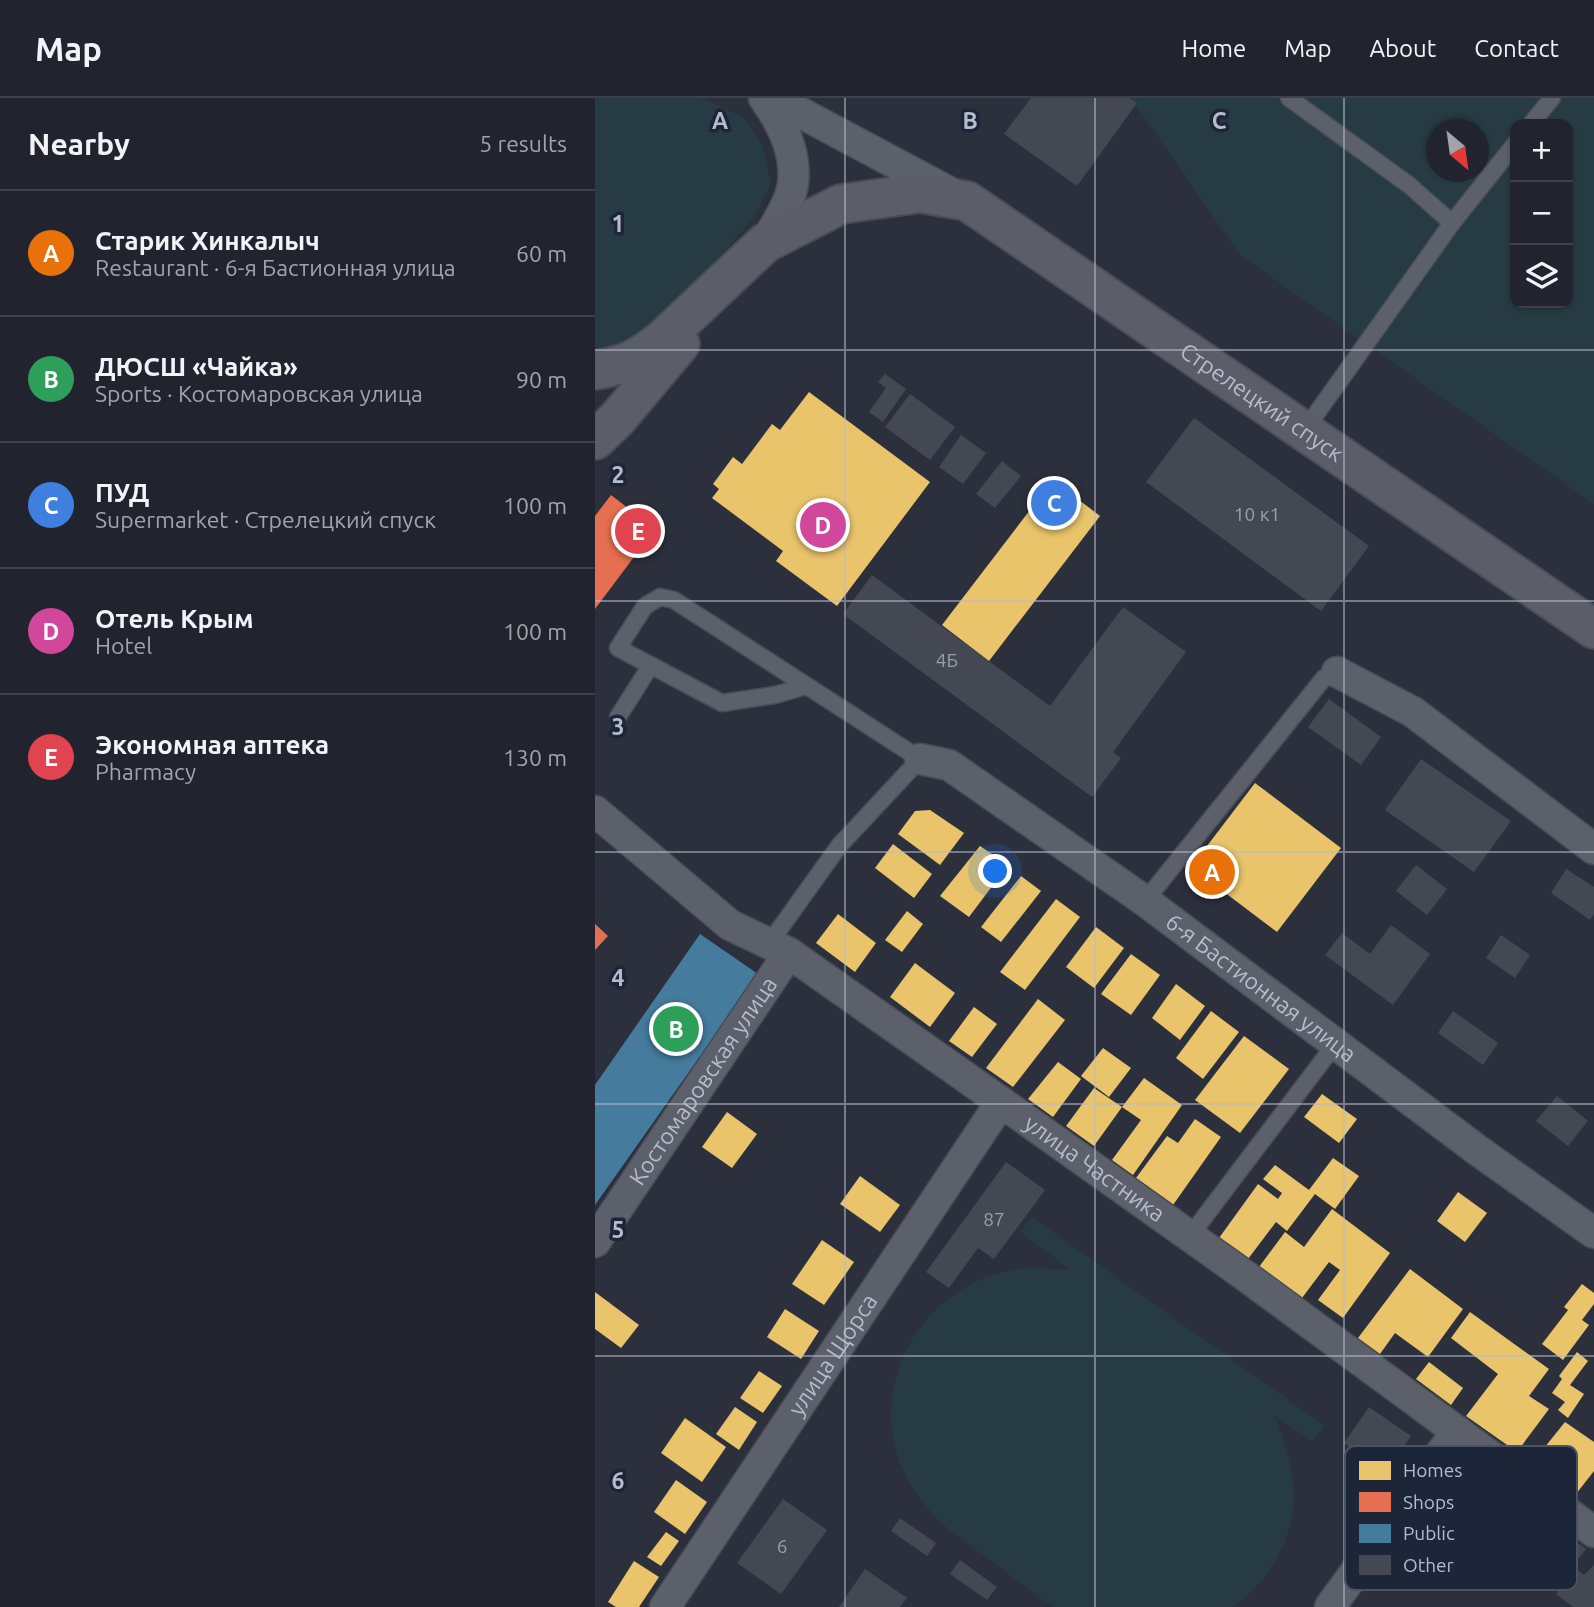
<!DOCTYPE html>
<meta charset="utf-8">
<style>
:root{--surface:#21242e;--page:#2d303a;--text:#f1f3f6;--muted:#a2a4aa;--line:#3e414a;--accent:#8bbbb9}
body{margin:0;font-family:Ubuntu,sans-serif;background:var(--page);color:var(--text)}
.controls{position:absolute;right:21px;top:21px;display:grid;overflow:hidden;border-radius:14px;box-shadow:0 2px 5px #0004}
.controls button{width:63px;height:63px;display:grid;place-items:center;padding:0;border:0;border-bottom:2px solid var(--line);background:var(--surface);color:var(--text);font:35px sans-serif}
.compass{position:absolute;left:831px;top:21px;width:63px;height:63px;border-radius:50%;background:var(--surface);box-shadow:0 2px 5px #0004;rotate:151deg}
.you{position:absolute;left:401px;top:774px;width:24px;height:24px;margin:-18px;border:5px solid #fff;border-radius:50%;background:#1a73e8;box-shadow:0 0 0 10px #1a73e833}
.badge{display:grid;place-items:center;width:46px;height:46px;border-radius:50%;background:var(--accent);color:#fff;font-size:23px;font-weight:700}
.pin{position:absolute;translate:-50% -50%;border:4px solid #fff;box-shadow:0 2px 7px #0006}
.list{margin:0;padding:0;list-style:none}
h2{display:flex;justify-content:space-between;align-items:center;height:91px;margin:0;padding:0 28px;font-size:30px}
h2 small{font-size:23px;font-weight:400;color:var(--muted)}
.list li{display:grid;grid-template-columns:46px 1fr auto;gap:21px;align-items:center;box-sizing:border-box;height:126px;padding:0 28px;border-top:2px solid var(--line)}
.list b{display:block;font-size:26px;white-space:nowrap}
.list p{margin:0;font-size:23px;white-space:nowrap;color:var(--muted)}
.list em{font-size:23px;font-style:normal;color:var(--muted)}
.icon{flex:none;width:38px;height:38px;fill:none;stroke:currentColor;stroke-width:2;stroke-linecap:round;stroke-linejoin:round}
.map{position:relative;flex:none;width:999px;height:1509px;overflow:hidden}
header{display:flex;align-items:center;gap:42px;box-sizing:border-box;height:98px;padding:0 35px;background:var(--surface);border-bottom:2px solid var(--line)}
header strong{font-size:33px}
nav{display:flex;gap:38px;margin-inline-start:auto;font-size:24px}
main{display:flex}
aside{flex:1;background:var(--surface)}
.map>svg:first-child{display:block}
</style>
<header>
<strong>Map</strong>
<nav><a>Home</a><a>Map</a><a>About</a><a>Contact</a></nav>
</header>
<main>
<aside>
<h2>Nearby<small>5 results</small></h2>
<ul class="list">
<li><span class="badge" style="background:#e8710a">A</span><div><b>Старик Хинкалыч</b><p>Restaurant · 6-я Бастионная улица</p></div><em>60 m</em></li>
<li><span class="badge" style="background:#2e9e5b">B</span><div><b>ДЮСШ «Чайка»</b><p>Sports · Костомаровская улица</p></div><em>90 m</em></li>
<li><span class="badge" style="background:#3f7fe0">C</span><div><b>ПУД</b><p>Supermarket · Стрелецкий спуск</p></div><em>100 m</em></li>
<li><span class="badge" style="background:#d1479c">D</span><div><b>Отель Крым</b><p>Hotel</p></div><em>100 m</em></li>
<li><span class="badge" style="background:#e0444e">E</span><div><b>Экономная аптека</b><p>Pharmacy</p></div><em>130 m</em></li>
</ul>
</aside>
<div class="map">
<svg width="999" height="1509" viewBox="0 0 999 1509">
<rect width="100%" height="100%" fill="#2c303d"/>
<g fill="#273b44" fill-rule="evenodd">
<path d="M0,0H107L151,21L168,49L176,86L159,120L66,224L39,242L0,250Z"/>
<path d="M536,0H999V406L645,157ZM920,26H973V205H920ZM842,32H884V74H842Z"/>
<path d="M437,1119L730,1328L718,1343L680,1318C703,1378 710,1423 670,1478C664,1486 646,1507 635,1509C620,1509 598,1509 582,1509C554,1509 526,1509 498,1509C486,1509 472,1509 461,1509C451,1507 416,1477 405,1469C386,1455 364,1441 346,1424C296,1375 281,1315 312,1251C333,1209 376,1177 423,1171C441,1169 458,1172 476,1172L425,1134Z"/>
</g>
<g fill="#e9c46a">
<path d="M214,294L335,384L242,508L181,463L188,453L117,400L124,391L118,386L138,359L147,366L177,326L185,332Z"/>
<path d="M458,382L505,418L394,563L347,527Z"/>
<path d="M660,685L746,750L682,834L596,769Z"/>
<path d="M335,712L369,735L345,767L303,736L320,713Z"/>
<path d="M298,746L337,776L319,800L280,770Z"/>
<path d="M385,748L413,767L374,819L345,798Z"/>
<path d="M426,778L446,793L406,844L386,829Z"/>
<path d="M461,801L485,819L430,892L405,874Z"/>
<path d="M312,813L328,826L307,854L290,842Z"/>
<path d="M243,816L281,845L260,874L221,845Z"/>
<path d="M501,829L529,850L499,890L471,869Z"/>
<path d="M536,856L565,877L536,917L506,896Z"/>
<path d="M320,865L360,895L335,929L295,899Z"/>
<path d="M581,886L610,908L585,942L557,920Z"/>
<path d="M443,901L470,922L418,989L391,970Z"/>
<path d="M379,909L402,926L377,959L354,943Z"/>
<path d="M616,913L644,934L608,981L581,960Z"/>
<path d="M649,938L694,971L645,1035L600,1002Z"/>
<path d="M508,950L536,970L514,999L486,978Z"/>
<path d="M463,964L486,981L458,1019L433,1001Z"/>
<path d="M549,980L587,1007L538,1077L517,1062L546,1022L527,1009Z"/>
<path d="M499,990L527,1009L499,1048L471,1028Z"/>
<path d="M727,996L762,1021L744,1045L709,1019Z"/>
<path d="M132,1014L162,1036L137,1070L107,1049Z"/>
<path d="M600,1021L626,1039L578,1107L541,1080L572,1038L583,1045Z"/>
<path d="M738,1060L764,1078L740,1111L720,1096L692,1133L681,1124L653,1161L624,1140L663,1086L683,1101L687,1095L668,1081L680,1067L714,1092Z"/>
<path d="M265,1078L305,1107L285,1134L245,1106Z"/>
<path d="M863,1094L892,1115L870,1144L842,1123Z"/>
<path d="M737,1111L795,1155L748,1220L723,1202L745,1172L734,1164L707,1200L664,1169L690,1134L709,1149Z"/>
<path d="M227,1142L259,1164L229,1207L197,1186Z"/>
<path d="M815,1171L868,1211L833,1259L800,1235L785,1256L763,1240Z"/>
<path d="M987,1186L999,1195V1206L987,1222L994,1227L968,1262L947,1246L973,1212L969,1209Z"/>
<path d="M0,1194L44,1227L26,1250L0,1231Z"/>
<path d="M190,1211L224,1233L206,1261L172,1239Z"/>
<path d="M875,1214L954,1271L934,1298L954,1311L922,1354L871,1318L903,1276L856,1240Z"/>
<path d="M982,1254L993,1263L975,1287L989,1296L973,1320L963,1312L970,1304L957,1295L967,1281L964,1278Z"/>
<path d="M834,1264L868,1290L856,1307L821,1281Z"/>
<path d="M164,1273L187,1288L168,1315L145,1300Z"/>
<path d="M140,1309L162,1324L144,1352L121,1336Z"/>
<path d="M90,1320L131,1349L107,1384L66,1355Z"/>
<path d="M970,1324L999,1344V1373L981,1396L937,1365Z"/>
<path d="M81,1382L112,1404L90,1436L59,1414Z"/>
<path d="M71,1434L84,1443L66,1468L52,1459Z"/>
<path d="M39,1463L64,1479L44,1509H21L13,1504Z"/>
</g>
<g fill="#e76f51">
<path d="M16,397L60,431L0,511V418Z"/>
<path d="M0,826L13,838L0,852Z"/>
</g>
<path fill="#457b9d" d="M105,836L163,876L0,1107V987Z"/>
<g fill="#444852">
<path d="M436,0H535L542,5L482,88L409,36Z"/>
<path d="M290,276L311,291L288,324L274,314L291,290L283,284Z"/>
<path d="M315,296L360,329L335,362L290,329Z"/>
<path d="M599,320L774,448L726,513L551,384Z"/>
<path d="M366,337L391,355L368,386L344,369Z"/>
<path d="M407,363L426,378L400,410L381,396Z"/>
<path d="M277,477L455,608L528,509L591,554L518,654L526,660L497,699L248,516Z"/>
<path d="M734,601L786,639L766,667L713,629Z"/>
<path d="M826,661L916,723L879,774L790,712Z"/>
<path d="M821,767L852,791L832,817L801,793Z"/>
<path d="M971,771L999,789V816L995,822L956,795Z"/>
<path d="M796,827L835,856L798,907L730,857L747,835L775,856Z"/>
<path d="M906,837L935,857L920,880L891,860Z"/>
<path d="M858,913L903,945L888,967L843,935Z"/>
<path d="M962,998L993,1023L973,1048L941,1023Z"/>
<path d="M411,1064L450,1092L399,1161L383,1150L354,1190L331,1174Z"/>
<path d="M774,1309L816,1338L791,1374L749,1345Z"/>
<path d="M188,1401L232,1432L186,1496L142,1465Z"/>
<path d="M305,1420L341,1445L332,1458L296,1433Z"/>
<path d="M966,1432L991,1451L969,1479L944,1460Z"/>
<path d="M818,1444L843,1465L819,1492L794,1471Z"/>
<path d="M365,1462L402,1489L392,1502L355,1476Z"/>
<path d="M999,1467V1509H978L961,1496L981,1471L989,1477Z"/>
<path d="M270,1471L312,1500L305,1509H244Z"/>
</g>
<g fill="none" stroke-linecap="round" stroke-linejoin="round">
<g stroke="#484c56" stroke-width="19">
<g id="lane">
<path d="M694,0L814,87L857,125"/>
<path d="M936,26L957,0"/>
<path d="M709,333L857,125L920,46"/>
<path d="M23,619L56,567"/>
<path d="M550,803L729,580L742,574"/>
<path d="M173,847L244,748L325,661L79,502L65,499L50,508L23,550L127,605L180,597L211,588"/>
<path d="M595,1138L741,945"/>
</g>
</g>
<g stroke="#484c56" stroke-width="33">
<g id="street">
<path d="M169,0C187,25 202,54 198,86C195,106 180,127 170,145"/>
<path d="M178,0L356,95"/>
<path d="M742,574L818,614L999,751"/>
<path id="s1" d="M325,661L354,667L550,803L885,1054L999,1135"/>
<path id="s2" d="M0,713L135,827L194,855L406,1004L641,1171L999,1434"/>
<path id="s3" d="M0,1144L194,855"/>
<path id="s4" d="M70,1509L406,1004"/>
<path d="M735,1509L862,1333"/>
</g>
</g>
<g stroke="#484c56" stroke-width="42">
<g id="secondary">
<path id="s5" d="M0,272C31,267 41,262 66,243L170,145L246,106L325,95L372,103L999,531"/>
<path d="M0,342L22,321L85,246"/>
</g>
</g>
<use href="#lane" stroke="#5c606a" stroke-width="16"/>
<use href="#street" stroke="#5c606a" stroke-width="30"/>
<use href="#secondary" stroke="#5b5e68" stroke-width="38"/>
</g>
<path fill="none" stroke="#b6bccd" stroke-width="2" stroke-opacity="0.55" d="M250,0V1509M500,0V1509M749,0V1509M0,252H999M0,503H999M0,754H999M0,1006H999M0,1258H999"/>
<g text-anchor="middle" stroke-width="7" stroke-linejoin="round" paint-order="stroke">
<g font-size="19" fill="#9a9fae">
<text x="662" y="423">10 к1</text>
<text x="352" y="569">4Б</text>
<text x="399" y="1128">87</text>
<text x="187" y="1455">6</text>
</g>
<g font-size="23" fill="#b6bccd" stroke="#1d2539">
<text dy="8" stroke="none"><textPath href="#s5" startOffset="786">Стрелецкий спуск</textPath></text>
<text dy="8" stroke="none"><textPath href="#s1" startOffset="413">6-я Бастионная улица</textPath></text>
<text dy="8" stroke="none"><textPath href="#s3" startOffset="194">Костомаровская улица</textPath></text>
<text dy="8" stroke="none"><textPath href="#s2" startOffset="616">улица Частника</textPath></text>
<text dy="8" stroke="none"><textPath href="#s4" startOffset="303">улица Щорса</textPath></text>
</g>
</g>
<rect x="750" y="1348" width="232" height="144" rx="10" fill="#1d2539" stroke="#4b5265" stroke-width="2"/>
<rect x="764" y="1363" width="32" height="19" fill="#e9c46a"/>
<rect x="764" y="1394" width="32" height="20" fill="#e76f51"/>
<rect x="764" y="1426" width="32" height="19" fill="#457b9d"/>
<rect x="764" y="1457" width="32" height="20" fill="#444852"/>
<g font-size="19" fill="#b6bccd">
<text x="808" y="1379">Homes</text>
<text x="808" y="1411">Shops</text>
<text x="808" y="1442">Public</text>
<text x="808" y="1474">Other</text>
</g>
<g font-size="23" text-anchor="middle" font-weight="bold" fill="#b6bccd" stroke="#1d2539" stroke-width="7" stroke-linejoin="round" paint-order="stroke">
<text x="125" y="31">A</text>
<text x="375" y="31">B</text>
<text x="624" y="31">C</text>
<text x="23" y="134">1</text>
<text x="23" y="385">2</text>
<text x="23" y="637">3</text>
<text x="23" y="888">4</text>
<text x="23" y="1140">5</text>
<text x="23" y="1391">6</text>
</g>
</svg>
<div class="controls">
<button>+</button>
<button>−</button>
<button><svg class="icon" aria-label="layers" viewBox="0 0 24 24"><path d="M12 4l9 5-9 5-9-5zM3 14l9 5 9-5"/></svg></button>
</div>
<svg class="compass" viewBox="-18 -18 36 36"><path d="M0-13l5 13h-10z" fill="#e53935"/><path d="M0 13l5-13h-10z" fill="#a2a4aa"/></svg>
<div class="you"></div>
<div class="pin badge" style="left:617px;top:774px;background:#e8710a">A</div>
<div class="pin badge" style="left:81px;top:931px;background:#2e9e5b">B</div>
<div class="pin badge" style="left:459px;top:405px;background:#3f7fe0">C</div>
<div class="pin badge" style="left:228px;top:427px;background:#d1479c">D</div>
<div class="pin badge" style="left:43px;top:433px;background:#e0444e">E</div>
</div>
</main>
